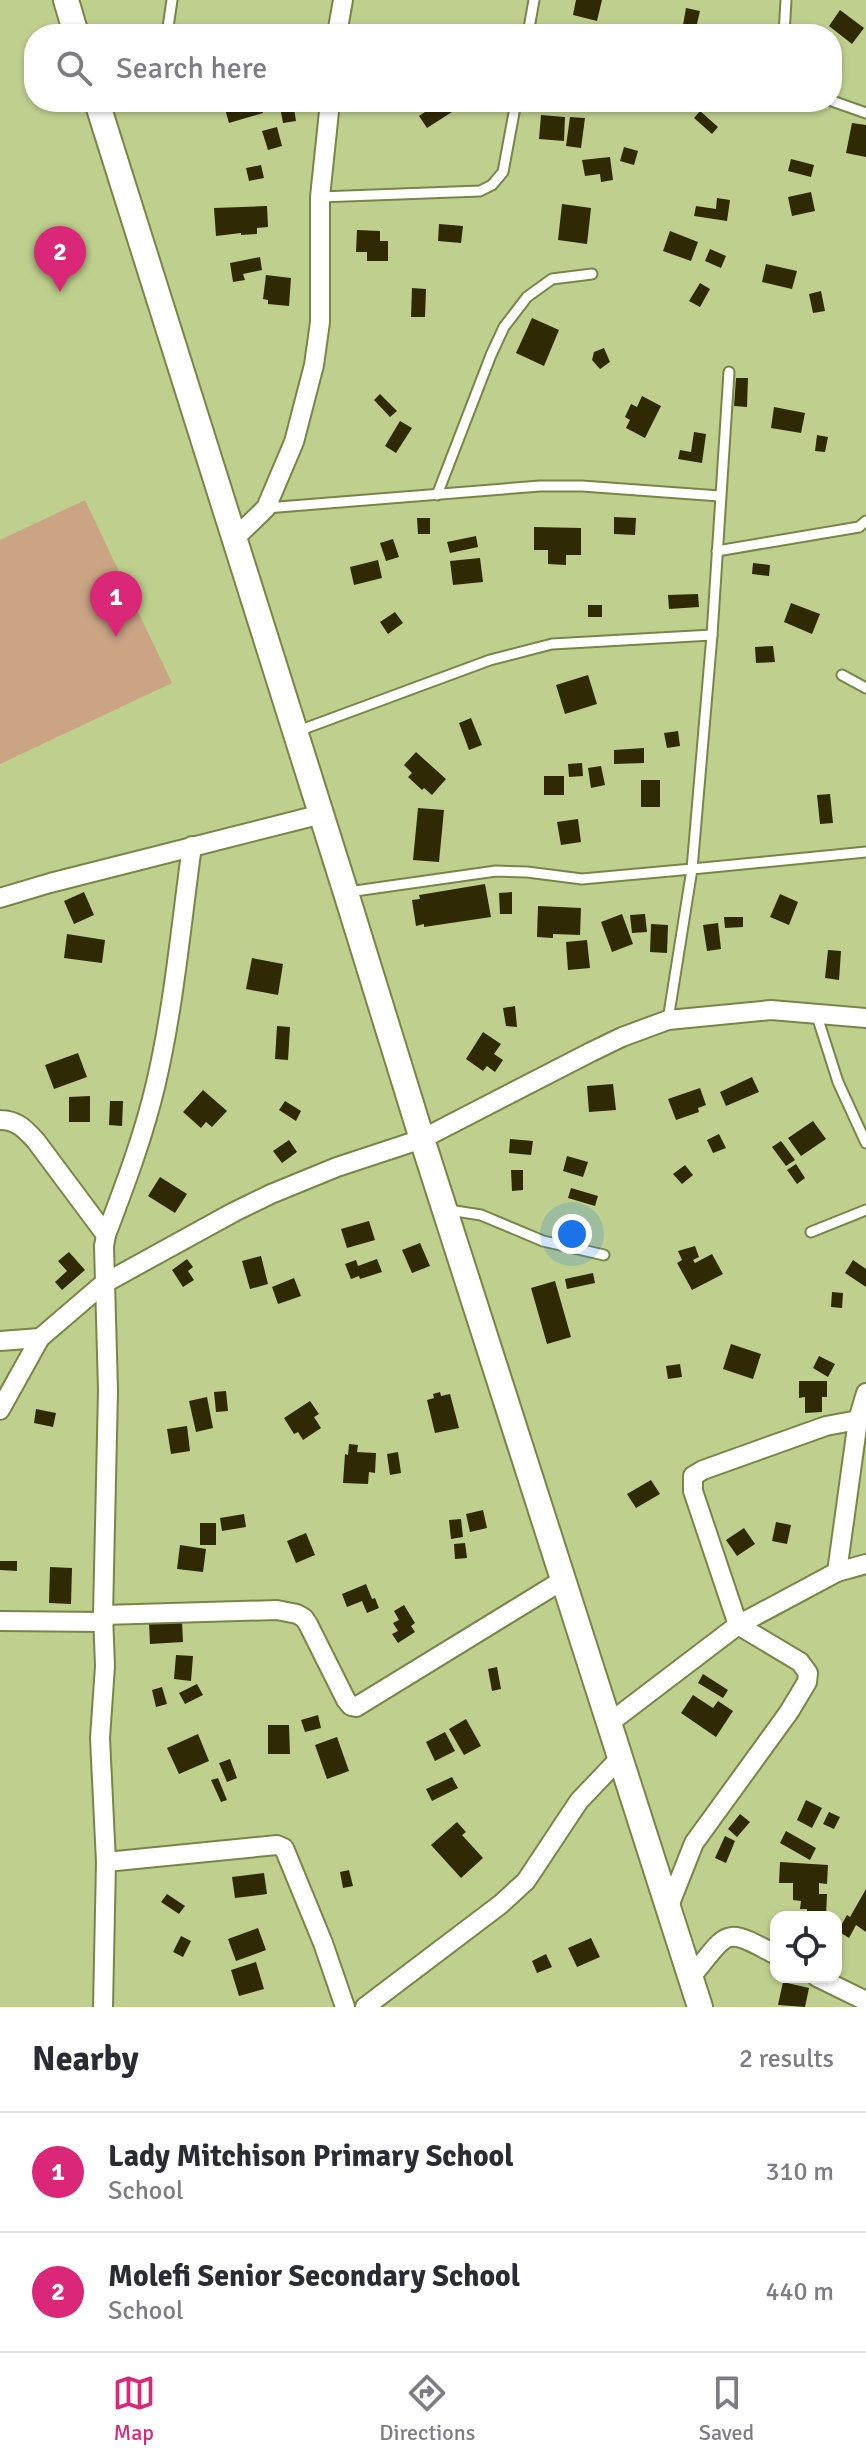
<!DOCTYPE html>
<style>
:root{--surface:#fff;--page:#f2f2f3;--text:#2b2b33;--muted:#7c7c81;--line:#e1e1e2;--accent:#db2777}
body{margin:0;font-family:Signika,sans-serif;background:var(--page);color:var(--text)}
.controls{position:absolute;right:24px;bottom:24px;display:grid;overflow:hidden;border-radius:16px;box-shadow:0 2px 6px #0004}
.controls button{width:72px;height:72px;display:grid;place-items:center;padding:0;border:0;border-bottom:2px solid var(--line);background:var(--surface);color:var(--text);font:40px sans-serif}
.you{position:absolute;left:572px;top:1234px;width:28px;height:28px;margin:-20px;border:6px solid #fff;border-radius:50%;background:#1a73e8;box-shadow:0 0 0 12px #1a73e833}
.badge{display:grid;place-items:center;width:52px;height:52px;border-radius:50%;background:var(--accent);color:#fff;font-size:26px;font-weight:700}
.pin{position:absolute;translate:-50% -66px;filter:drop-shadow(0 2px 4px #0008)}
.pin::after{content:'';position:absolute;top:42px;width:28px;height:24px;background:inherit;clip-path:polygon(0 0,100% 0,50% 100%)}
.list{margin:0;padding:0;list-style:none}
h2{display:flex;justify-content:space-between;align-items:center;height:104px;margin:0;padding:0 32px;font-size:34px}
h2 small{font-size:26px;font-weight:400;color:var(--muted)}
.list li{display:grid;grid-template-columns:52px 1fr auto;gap:24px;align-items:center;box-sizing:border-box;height:120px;padding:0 32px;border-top:2px solid var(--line)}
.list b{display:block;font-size:30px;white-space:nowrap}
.list p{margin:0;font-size:26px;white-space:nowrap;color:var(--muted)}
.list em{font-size:26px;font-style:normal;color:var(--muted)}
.icon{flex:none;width:44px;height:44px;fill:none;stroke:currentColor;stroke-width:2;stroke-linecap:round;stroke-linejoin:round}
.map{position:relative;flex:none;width:866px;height:2007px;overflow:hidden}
.search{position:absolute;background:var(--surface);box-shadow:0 2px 6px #0004;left:24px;right:24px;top:24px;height:88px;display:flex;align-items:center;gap:20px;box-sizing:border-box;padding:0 28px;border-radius:32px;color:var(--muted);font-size:30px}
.sheet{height:344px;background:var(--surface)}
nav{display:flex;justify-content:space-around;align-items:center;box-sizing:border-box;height:112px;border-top:2px solid var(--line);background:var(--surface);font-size:22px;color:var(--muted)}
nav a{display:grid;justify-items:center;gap:4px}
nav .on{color:var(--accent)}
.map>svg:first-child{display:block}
</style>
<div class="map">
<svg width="866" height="2007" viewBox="0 0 866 2007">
<rect width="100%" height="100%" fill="#bfd08e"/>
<path fill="#cba484" d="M85,500L172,683L0,764V540Z"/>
<g fill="#2f2904">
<path d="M576,0H602L597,21L573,15Z"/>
<path d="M686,8L700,11L696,28L683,25Z"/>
<path d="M840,10L864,28L852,44L829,26Z"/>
<path d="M223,102H260L263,113L229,123Z"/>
<path d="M279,102H293L296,121L283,123Z"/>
<path d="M440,102H445L452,112L427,128L419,116Z"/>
<path d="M700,111L718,127L712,134L694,118Z"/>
<path d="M541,115L565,117L564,141L539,139Z"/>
<path d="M570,117L585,118L581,148L566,146Z"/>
<path d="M852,123L866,125V157L846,153Z"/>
<path d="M277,127L282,146L268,150L262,131Z"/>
<path d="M624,147L638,151L634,165L620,161Z"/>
<path d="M610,157L613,180L601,182L600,174L585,176L582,160Z"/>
<path d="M791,159L814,165L811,177L788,171Z"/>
<path d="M261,165L264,178L249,181L246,168Z"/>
<path d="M811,192L815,211L792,216L788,197Z"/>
<path d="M717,198L730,200L727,221L694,216L696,206L716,209Z"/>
<path d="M562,204L591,208L587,244L558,240Z"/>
<path d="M267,206L268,227L257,228V234L241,235V233L216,236L214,208Z"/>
<path d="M439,224L463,226L461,243L438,241Z"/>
<path d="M357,230L380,231V241H388V261H367V252H356Z"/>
<path d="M670,231L698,242L691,261L663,251Z"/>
<path d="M710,249L726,256L721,268L705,261Z"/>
<path d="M260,257L262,270L243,274L245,280L233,282L230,263Z"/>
<path d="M766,264L797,271L792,289L762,282Z"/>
<path d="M266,275L291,278L289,306L268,304V300L263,299Z"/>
<path d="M700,283L710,289L700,307L689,301Z"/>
<path d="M412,288L426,289L425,317H411Z"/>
<path d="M821,291L825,311L813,313L809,294Z"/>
<path d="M532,318L559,330L544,366L516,353Z"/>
<path d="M604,348L610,362L600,369L592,360L594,352Z"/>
<path d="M736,378H748L747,407L734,406Z"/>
<path d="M380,394L397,411L390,417L374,400Z"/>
<path d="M642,396L661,406L645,438L626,428L630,420L625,417L631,404L637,407Z"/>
<path d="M774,407L805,413L801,433L771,428Z"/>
<path d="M400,421L412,428L396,453L385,446Z"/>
<path d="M694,432L706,434L702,463L678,459L680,450L691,452Z"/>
<path d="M817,435L828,437L825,452L815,451Z"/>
<path d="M614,517L636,518L635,535L614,534Z"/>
<path d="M417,518H430V534H418Z"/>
<path d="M534,527L581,528V555H566V565L548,564V550H534Z"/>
<path d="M476,536L478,547L450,553L447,542Z"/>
<path d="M393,539L399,557L386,561L380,543Z"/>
<path d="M480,558L483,582L453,585L450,561Z"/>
<path d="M378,560L382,578L354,585L350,567Z"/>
<path d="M753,563L770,565L769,576L752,574Z"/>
<path d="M698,594L699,607L669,609L668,595Z"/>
<path d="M791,603L820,614L812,634L784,622Z"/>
<rect x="588" y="605" width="14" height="12"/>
<path d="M395,612L403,623L388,634L380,622Z"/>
<path d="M773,646L775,662L756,663L755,647Z"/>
<path d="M588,675L597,704L565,714L556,685Z"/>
<path d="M471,718L482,745L469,750L459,723Z"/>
<path d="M678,731L680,746L667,748L664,733Z"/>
<path d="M644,748V763L614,764V750Z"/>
<path d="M416,752L446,779L432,795L424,788L422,790L408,777L412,773L404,765Z"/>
<path d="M582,763L583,776L569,777L568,764Z"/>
<path d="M601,766L605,785L591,788L588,768Z"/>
<rect x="544" y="776" width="20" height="19"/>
<rect x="641" y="780" width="19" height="27"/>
<path d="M830,794L833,823L820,824L817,795Z"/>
<path d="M418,808L444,810L439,862L413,860Z"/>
<path d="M578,819L581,842L561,845L557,822Z"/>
<path d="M485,884L491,917L424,927V924L416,926L412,900L420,899L419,895Z"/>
<path d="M84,892L94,915L74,924L64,901Z"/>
<path d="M512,892V914H500L499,893Z"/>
<path d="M780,894L798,902L789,925L770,917Z"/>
<path d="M538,906L581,908L580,935L553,934V938L537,937Z"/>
<path d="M622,914L633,944L612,952L601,922Z"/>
<path d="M645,914L647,932L632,933L630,915Z"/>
<path d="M724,917H743V927L725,928Z"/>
<path d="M718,923L721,949L707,951L703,925Z"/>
<path d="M651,924L668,925L667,953L650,952Z"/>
<path d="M67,934L105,940L102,963L64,958Z"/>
<path d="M587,940L590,968L568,970L566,942Z"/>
<path d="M828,950L841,951L839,980L825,978Z"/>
<path d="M252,958L283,964L278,995L246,989Z"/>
<path d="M515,1006L517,1027L506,1026L503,1008Z"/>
<path d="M277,1026L290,1027L288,1060L275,1059Z"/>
<path d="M483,1032L501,1044L494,1054L503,1060L495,1072L487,1066L483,1071L466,1059Z"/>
<path d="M78,1053L87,1077L54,1089L45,1065Z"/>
<path d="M752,1077L759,1092L726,1106L720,1092Z"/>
<path d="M613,1084L616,1110L589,1112L587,1086Z"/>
<path d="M700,1088L706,1105L698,1108L699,1112L676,1120L668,1099Z"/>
<path d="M203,1090L227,1111L212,1127L206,1122L201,1128L183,1112Z"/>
<path d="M90,1096V1122H69V1097Z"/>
<path d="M110,1101H123L122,1126L109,1125Z"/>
<path d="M285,1101L301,1111L296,1121L279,1110Z"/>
<path d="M813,1121L826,1139L801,1156L788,1138Z"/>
<path d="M719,1134L726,1148L713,1153L707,1140Z"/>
<path d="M510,1139L533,1141L531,1155L509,1153Z"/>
<path d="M289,1140L297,1152L282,1163L273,1151Z"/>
<path d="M781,1141L795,1160L786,1166L772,1147Z"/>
<path d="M567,1156L588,1162L583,1177L563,1171Z"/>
<path d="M796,1164L805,1178L797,1184L787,1170Z"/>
<path d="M685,1165L693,1175L682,1184L673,1174Z"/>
<path d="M511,1170H523V1190L512,1191Z"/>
<path d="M160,1177L187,1194L175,1213L148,1196Z"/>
<path d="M571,1188L598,1196L595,1206L568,1198Z"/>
<path d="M369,1221L375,1240L347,1248L341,1229Z"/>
<path d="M420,1243L430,1266L412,1273L402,1250Z"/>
<path d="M695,1246L699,1257L693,1260L695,1263L712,1254L723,1274L692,1290L677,1263L682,1260L678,1251Z"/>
<path d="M69,1252L85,1270L62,1290L55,1282L67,1271L58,1261Z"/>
<path d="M261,1256L268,1284L250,1289L242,1261Z"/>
<path d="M187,1259L193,1267L188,1271L194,1280L183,1287L172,1270Z"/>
<path d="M377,1259L382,1272L360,1279L359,1276L351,1279L345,1264L356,1260L358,1266Z"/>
<path d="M853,1260L866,1269V1287L845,1273Z"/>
<path d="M593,1273L595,1283L567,1289L565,1279Z"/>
<path d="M294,1278L301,1296L278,1304L272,1287Z"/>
<path d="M555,1281L571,1337L547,1344L531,1288Z"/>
<path d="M832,1292L843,1293L842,1308L831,1307Z"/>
<path d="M731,1344L761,1354L753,1379L723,1369Z"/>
<path d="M819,1356L835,1364L828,1377L813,1368Z"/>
<path d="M680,1364L682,1377L668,1379L666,1366Z"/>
<path d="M799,1381H827V1397H822V1412L805,1413V1397L799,1398Z"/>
<path d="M226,1391L228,1411L216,1412L214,1392Z"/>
<path d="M440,1392L441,1396L450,1394L459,1428L435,1433L427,1400L434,1398L433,1394Z"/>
<path d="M207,1397L213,1428L196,1432L189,1401Z"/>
<path d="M310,1401L319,1414L314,1417L321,1428L303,1440L298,1432L294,1434L284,1418Z"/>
<path d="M36,1409L56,1413L53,1427L34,1423Z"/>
<path d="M187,1426L190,1451L171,1454L167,1429Z"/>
<path d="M349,1444L358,1445L357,1452L376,1453L375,1473L369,1472L368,1484L343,1483L345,1454L348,1455Z"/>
<path d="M398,1452L401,1473L390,1475L387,1454Z"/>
<path d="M651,1480L660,1494L636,1508L627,1494Z"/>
<path d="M483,1510L487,1528L470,1532L466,1514Z"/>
<path d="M244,1514L246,1527L222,1531L220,1518Z"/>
<path d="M461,1519L463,1537L451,1539L449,1520Z"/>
<path d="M776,1522L791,1525L787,1544L772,1541Z"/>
<rect x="200" y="1523" width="16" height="22"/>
<path d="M744,1528L755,1544L737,1556L726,1540Z"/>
<path d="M306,1533L315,1555L296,1563L287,1541Z"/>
<path d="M465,1543L467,1558L455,1559L454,1544Z"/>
<path d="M180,1545L206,1549L203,1572L177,1569Z"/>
<path d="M0,1561H17V1571L0,1570Z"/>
<path d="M50,1567L72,1568L71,1604L49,1603Z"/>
<path d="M366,1584L372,1599L375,1598L379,1608L367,1613L362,1601L347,1607L342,1594Z"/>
<path d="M404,1605L415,1623L411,1626L415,1632L398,1643L392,1634L398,1631L393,1623L399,1620L394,1611Z"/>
<path d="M182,1621L183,1642L150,1644L149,1622Z"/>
<path d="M176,1655L193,1656L191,1681L174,1679Z"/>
<path d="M497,1667L501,1689L492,1691L488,1669Z"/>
<path d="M703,1674L728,1690L723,1698L698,1683Z"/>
<path d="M197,1684L203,1695L185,1704L179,1693Z"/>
<path d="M162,1687L167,1704L156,1707L152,1690Z"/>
<path d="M693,1695L713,1708L718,1701L733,1711L716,1737L681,1713Z"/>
<path d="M318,1715L321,1728L305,1732L301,1720Z"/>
<path d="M466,1719L481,1746L464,1755L449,1729Z"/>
<path d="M268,1725H289L290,1754H268Z"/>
<path d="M445,1732L455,1751L435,1761L426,1742Z"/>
<path d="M198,1734L209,1761L179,1774L167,1748Z"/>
<path d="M337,1737L349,1771L327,1779L315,1745Z"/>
<path d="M230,1759L237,1778L227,1782L219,1763Z"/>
<path d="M452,1777L458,1788L432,1801L426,1789Z"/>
<path d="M218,1778L227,1800L221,1802L211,1780Z"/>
<path d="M806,1800L822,1808L812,1828L797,1820Z"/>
<path d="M829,1812L840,1817L834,1829L823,1824Z"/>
<path d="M740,1814L750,1822L737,1837L728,1829Z"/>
<path d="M457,1822L466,1832L462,1835L483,1858L461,1878L431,1845Z"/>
<path d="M786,1831L816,1848L810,1860L780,1843Z"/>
<path d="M725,1836L735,1841L726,1863L715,1858Z"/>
<path d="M780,1862L828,1865L827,1884L819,1883V1894H827L826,1917H807V1909H800L801,1901L793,1900V1883H779Z"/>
<path d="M349,1870L353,1886L343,1888L340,1872Z"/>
<path d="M264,1873L267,1894L235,1898L232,1877Z"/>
<path d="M866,1889V1932L856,1925L849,1938L838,1931L847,1915L850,1917Z"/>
<path d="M167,1894L185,1906L179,1914L161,1902Z"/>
<path d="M258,1928L266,1950L236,1961L228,1939Z"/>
<path d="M181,1936L191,1941L183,1957L173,1952Z"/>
<path d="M591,1938L600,1957L577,1967L568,1948Z"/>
<path d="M546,1954L552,1967L537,1973L532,1961Z"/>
<path d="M256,1962L264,1989L239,1996L231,1970Z"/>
<path d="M783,1982L809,1988L805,2007L778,2005Z"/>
</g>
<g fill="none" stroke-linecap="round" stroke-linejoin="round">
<g stroke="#778647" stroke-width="13">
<g id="service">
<path d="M167,34L172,0"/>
<path d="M528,34L534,0"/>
<path d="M784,34L786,0"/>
<path d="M832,101L866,113"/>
<path d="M320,197L480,191L492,185L503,172L516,102"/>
<path d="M437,495L491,355L504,327L527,297L552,279L592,274"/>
<path d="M266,508L540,486H582L720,496"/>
<path d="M717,551L859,527L866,521"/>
<path d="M842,675L866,688"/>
<path d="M298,731L490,660L552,644L712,635"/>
<path d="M348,892L496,871L527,872L582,879L692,869L712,635L729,372"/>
<path d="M816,1013L838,1082L866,1143"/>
<path d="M668,1020L692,869L866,852"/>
<path d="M449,1210L481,1215L543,1241L604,1255"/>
<path d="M811,1232L866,1210"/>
</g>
</g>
<g stroke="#778647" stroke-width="22">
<g id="minor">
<path d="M337,34L343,0"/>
<path d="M235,538L266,508L294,442L314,365L320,322V197L330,102"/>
<path d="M0,898L50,883L322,814"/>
<path d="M0,1120C17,1120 25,1129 36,1141L106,1235"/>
<path d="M0,1341L40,1338"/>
<path d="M0,1410L40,1338L103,1284L234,1212L271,1194L337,1167L422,1139L591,1052L622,1037L668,1020L771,1010L866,1018"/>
<path d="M837,1572L866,1564"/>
<path d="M103,1615L277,1610L297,1614L304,1618L308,1624L346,1700L351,1706L356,1707L563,1580"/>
<path d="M0,1621L104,1622"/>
<path d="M608,1724L738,1625L837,1572L858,1420L866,1393"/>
<path d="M106,1862L277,1845L284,1848L323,1943L345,2007"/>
<path d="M669,1906L694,1843L789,1712L807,1682L808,1673L800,1662L738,1625L693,1491V1476L703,1470L826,1426L858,1420"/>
<path d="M691,1977C729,1932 722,1925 776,1955"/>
<path d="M817,1977L866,2001"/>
<path d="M103,2007L106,1862L100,1738L105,1666L103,1615L108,1390L104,1246L106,1235C125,1185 144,1135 156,1083C174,1006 181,925 192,846"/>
<path d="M365,2007L501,1904L526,1881L579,1801L620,1758"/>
</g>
</g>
<g stroke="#778647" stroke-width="28">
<g id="secondary">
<path d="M66,0L76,34"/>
<path d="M97,102L346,893L422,1139L700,2007"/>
</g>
</g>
<use href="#service" stroke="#fff" stroke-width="9"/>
<use href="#minor" stroke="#fff" stroke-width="18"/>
<use href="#secondary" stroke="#fff" stroke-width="24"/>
</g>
</svg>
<div class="controls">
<button><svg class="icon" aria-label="locate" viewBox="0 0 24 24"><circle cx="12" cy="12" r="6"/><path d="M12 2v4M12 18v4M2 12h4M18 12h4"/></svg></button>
</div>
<div class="you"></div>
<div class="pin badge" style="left:116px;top:637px">1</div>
<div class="pin badge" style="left:60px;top:292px">2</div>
<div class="search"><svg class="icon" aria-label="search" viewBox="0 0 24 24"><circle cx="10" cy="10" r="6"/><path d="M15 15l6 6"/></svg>Search here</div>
</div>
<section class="sheet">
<h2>Nearby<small>2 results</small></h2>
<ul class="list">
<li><span class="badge">1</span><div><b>Lady Mitchison Primary School</b><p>School</p></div><em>310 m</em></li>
<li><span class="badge">2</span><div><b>Molefi Senior Secondary School</b><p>School</p></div><em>440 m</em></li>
</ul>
</section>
<nav>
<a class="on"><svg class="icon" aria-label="map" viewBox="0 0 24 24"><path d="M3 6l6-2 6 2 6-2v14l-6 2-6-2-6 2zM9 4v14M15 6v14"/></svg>Map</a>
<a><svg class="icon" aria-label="directions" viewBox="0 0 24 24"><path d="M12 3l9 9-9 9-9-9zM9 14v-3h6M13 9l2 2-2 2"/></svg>Directions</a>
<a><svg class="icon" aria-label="saved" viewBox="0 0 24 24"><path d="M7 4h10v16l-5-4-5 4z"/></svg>Saved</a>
</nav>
